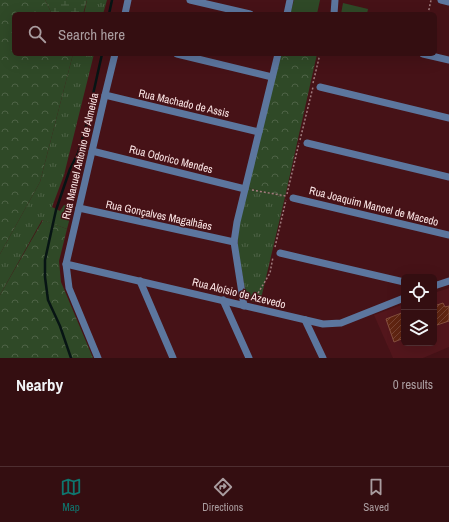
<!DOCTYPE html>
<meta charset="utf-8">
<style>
:root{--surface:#340e11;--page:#3f1c1f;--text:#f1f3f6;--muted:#a99c9f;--line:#4e2e31;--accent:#0f766e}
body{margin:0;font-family:"Archivo Narrow",sans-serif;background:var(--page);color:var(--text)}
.controls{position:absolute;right:12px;bottom:12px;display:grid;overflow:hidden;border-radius:6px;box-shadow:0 4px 16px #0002}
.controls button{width:36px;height:36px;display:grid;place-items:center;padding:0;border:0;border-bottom:1px solid var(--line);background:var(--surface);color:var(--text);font:20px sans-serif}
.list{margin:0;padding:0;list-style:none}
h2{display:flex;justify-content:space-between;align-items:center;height:52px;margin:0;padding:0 16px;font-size:17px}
h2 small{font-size:13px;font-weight:400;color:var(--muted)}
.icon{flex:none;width:22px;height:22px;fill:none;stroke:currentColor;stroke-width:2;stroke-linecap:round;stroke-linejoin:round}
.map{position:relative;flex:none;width:449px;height:358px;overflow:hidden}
.search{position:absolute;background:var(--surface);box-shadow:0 4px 16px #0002;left:12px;right:12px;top:12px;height:44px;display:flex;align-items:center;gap:10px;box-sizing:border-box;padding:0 14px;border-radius:6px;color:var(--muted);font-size:15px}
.sheet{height:108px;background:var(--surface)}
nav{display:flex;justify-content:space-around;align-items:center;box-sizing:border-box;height:56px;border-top:1px solid var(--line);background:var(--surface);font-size:11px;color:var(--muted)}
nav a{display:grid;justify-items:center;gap:2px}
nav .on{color:var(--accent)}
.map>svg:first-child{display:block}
</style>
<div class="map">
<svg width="449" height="358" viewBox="0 0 449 358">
<defs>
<pattern id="grass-tufts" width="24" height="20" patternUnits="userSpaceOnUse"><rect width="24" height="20" fill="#2f4927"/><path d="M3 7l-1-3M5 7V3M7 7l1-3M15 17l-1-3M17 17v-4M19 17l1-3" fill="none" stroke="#4e6346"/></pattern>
<pattern id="forest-crowns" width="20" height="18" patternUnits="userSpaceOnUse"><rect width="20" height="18" fill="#2f4927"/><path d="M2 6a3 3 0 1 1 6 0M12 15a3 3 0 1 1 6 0" fill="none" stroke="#4e6346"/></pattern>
<pattern id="wetland-marsh" width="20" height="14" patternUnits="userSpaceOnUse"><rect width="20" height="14" fill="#2f4927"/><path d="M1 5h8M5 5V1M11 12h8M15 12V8" fill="none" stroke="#4e6346"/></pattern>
<pattern id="building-hatch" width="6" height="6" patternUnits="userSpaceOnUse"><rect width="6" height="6" fill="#612511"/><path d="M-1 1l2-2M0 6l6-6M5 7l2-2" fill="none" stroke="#794434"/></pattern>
</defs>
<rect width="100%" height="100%" fill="#461217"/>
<path fill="#53161c" d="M449,288V347L423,358H393L374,315L404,304V343H434V293Z"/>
<g fill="url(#grass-tufts)">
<path d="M87,0H107L103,14H84Z"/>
<path d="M73,54H94L64,175L52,207L60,211L64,205L73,206L67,229L42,220L0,295V254L40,182Z"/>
<path d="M248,188L285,197L260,303L251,301L246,295L238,250V229Z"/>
</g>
<g fill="url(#forest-crowns)">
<path d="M0,0H45L52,14H14V54H73L40,182L0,254Z"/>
<path d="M280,54H317L285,197L248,188Z"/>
<path d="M43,220L67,229L59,261L61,282L93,358H0V295Z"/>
</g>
<path fill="url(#wetland-marsh)" d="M45,0H87L83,14H52Z"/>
<g fill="#2f4927">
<path d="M294,0H320L317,14H290Z"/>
<path d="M343,3L368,9L367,14H341Z"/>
</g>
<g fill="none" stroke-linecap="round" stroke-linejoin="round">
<g stroke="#071414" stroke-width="2.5">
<path d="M109,14L112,0"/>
<path d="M71,358L60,326L48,300L45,277V260L56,210L70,169L78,153L86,126L102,54"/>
</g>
</g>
<g fill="url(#building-hatch)" stroke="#87503e">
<path d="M443,303L445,307L449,306V321L434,326V306Z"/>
<path d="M404,312V338L394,342L386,319Z"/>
</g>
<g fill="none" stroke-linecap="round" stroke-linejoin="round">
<g stroke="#a17c7e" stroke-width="1.5" stroke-dasharray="2 2" stroke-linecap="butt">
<path d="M428,14L431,0"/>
<path d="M313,83L320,54"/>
<path d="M300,140L313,87"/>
<path d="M252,190L286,196"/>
<path d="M287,194L299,143"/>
<path d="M275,247L286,200"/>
<path d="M254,300L270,273L273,257"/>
</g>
<g stroke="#5c769e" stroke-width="7">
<path d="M190,0L250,14"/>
<path d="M441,0L449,2"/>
<path d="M125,14L128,0"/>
<path d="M287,14L290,0"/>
<path d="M334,14L335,0"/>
<path d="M177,54L272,77"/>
<path d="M423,54L449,60"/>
<path d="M320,87L449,118"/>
<path d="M105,95L259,132"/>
<path d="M307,143L449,177"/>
<path d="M92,151L245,189"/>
<path d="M293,198L449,235"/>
<path d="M79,208L234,242"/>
<path d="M280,253L404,282"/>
<path d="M66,264L323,324L341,323L404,298"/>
<path d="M140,281L173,358"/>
<path d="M434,286L449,281"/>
<path d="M223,300L249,358"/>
<path d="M244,306L234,242L237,222L278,54"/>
<path d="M305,320L323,358"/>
<path d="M98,358L69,288L66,264L105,95L115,54"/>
</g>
</g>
<g text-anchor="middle" stroke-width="3" stroke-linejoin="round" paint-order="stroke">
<g font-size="11" fill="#fbe5e5" stroke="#461217">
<text transform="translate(184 103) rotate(13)" y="4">Rua Machado de Assis</text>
<text transform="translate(80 156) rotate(-77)" y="4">Rua Manuel Antonio de Almeida</text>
<text transform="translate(171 159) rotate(14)" y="4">Rua Odorico Mendes</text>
<text transform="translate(374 206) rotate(14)" y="4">Rua Joaquim Manoel de Macedo</text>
<text transform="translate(159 215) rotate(12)" y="4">Rua Gonçalves Magalhães</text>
<text transform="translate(239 293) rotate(14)" y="4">Rua Aloísio de Azevedo</text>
</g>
</g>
</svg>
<div class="controls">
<button><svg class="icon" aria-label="locate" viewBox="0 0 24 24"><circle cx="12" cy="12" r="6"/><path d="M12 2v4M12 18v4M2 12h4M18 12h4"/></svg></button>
<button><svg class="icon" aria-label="layers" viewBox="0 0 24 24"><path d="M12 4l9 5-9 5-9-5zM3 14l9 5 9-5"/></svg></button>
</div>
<div class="search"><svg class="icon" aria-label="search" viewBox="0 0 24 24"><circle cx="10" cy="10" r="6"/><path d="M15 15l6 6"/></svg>Search here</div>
</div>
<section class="sheet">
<h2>Nearby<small>0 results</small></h2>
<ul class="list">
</ul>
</section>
<nav>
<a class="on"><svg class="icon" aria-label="map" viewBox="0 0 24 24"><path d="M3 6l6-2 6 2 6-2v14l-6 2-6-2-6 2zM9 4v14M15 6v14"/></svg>Map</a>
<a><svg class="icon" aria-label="directions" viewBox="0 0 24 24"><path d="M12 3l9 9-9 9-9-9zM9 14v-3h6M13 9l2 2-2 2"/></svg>Directions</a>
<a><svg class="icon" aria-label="saved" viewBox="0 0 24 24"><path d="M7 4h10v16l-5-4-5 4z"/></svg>Saved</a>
</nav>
